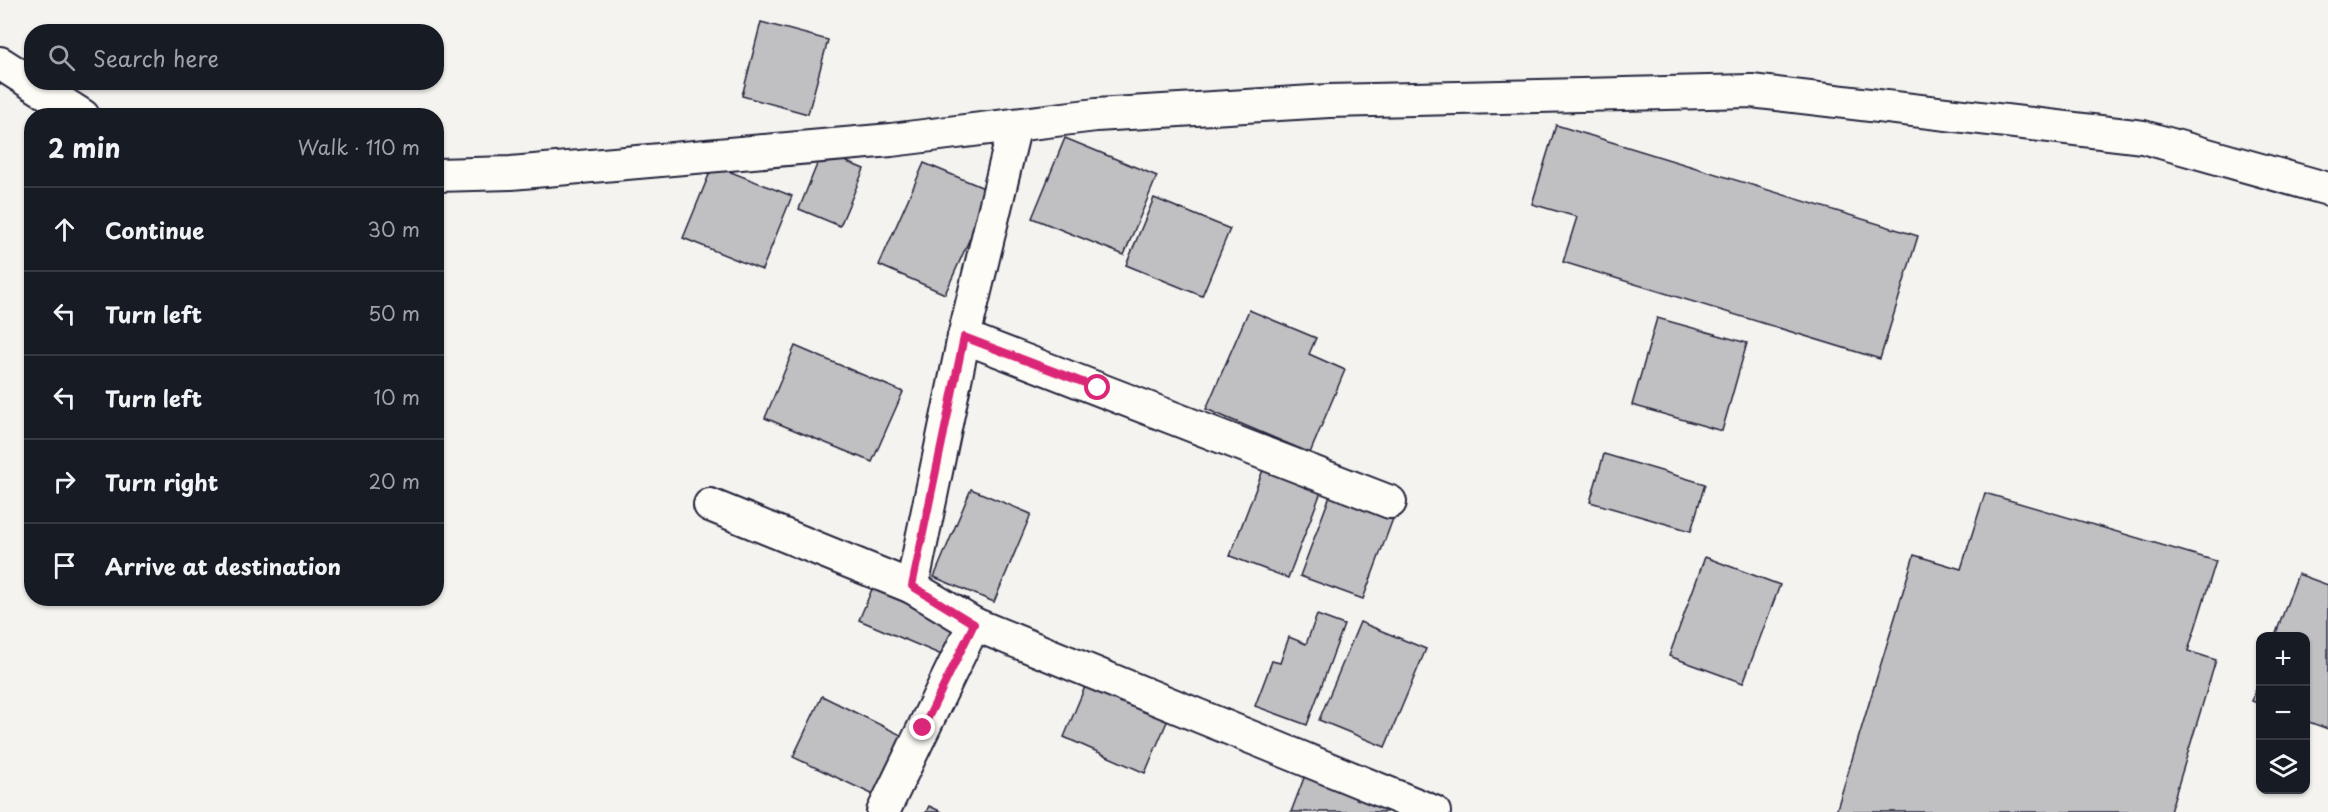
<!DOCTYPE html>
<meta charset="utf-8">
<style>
:root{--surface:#171b24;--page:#242831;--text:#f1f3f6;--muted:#9ea1a6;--line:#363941}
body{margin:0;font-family:"Playpen Sans",sans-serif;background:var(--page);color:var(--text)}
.controls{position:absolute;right:18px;bottom:18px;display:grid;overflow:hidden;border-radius:12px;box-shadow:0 2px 4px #0004}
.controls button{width:54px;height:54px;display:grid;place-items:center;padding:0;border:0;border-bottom:2px solid var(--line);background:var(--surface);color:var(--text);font:30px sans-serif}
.stop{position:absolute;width:18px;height:18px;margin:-14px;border:4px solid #db2777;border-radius:50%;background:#fff}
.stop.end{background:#db2777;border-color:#fff;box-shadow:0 2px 6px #0008}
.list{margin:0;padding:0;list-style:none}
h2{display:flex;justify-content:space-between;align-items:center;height:78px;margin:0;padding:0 24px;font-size:26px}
h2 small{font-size:20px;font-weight:400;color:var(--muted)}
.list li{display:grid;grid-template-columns:39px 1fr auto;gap:18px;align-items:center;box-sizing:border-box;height:84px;padding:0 24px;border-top:2px solid var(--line)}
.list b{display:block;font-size:22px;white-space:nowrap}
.list em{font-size:20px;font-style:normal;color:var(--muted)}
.icon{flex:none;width:33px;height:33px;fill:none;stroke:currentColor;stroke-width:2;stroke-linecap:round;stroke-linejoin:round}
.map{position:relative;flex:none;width:2328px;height:812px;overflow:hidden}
.search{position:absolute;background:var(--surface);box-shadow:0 2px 4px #0004;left:24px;top:24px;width:420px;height:66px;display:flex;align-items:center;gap:15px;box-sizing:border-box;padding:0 21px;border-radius:24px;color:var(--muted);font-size:22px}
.panel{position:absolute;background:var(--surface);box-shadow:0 2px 4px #0004;left:24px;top:108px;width:420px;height:498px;border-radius:24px}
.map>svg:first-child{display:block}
</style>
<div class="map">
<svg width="2328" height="812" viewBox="0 0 2328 812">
<rect width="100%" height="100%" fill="#f4f3ef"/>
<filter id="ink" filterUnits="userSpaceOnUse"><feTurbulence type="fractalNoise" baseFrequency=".0167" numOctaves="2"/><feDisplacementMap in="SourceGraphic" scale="12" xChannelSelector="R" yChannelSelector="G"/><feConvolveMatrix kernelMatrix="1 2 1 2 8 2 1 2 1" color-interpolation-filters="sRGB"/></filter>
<g filter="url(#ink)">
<g fill="#c0bfc2" stroke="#22223b" stroke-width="1.5">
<path d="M761,22L828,40L808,114L742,96Z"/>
<path d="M1556,125L1918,236L1880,359L1563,262L1577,217L1532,204Z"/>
<path d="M1065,138L1157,176L1124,255L1032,218Z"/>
<path d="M822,152L864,169L840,226L799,209Z"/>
<path d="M924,163L991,191L945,294L879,265Z"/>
<path d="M713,165L792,196L762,270L683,238Z"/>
<path d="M1154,198L1230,229L1202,296L1126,265Z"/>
<path d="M1249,310L1316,338L1309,354L1345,370L1310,453L1206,409Z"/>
<path d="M1657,318L1747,343L1722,431L1632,405Z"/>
<path d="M795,346L903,392L872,462L765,418Z"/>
<path d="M1604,454L1705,484L1691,531L1590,502Z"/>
<path d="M1263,470L1321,492L1288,578L1230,556Z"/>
<path d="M971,489L1031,514L994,602L934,577Z"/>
<path d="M1331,493L1394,516L1363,599L1300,576Z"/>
<path d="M1985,493L2216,561L2188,651L2216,660L2170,812H1836L1914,555L1961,569Z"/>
<path d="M1705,557L1780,585L1743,683L1669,656Z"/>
<path d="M883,563L968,599L944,656L859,620Z"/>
<path d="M2298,574L2328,585V729L2306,721V636H2275Z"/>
<path d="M1317,615L1344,625L1307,725L1255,706L1272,661L1280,663L1289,637L1306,644Z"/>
<path d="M1360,622L1426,649L1385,747L1319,720Z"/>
<path d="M2260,678V704L2252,701Z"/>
<path d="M1087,682L1169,717L1145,773L1064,737Z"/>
<path d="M822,696L907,738L878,797L793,757Z"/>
<path d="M1315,749L1398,781L1386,812H1291Z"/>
<path d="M929,806L942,812H926Z"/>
</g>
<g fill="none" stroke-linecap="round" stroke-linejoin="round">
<g stroke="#22223b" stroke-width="36">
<g id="street">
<path d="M0,63L83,116"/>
<path d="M436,175L511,173L891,140L1096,115L1329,101L1751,91L2143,137L2328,189"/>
<path d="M964,337L1390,502"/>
<path d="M710,505L912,587L974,624L1434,812"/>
<path d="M912,587L964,337L1015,125"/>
<path d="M883,812L974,624"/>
</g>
</g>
<use href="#street" stroke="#fdfcf7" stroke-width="32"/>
</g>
</g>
<g fill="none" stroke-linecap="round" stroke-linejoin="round" filter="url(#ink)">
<path stroke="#db2777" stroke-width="8" d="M923,728L974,624L912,586L964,337L1098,388"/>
</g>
</svg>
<div class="controls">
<button>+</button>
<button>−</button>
<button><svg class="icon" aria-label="layers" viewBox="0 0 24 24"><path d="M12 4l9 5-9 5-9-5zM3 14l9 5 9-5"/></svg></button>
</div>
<div class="stop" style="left:1098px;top:388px"></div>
<div class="stop end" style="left:923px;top:728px"></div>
<div class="search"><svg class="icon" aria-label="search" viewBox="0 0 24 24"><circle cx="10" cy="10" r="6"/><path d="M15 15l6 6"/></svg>Search here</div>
<section class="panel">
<h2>2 min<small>Walk · 110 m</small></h2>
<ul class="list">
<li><svg class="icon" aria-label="ahead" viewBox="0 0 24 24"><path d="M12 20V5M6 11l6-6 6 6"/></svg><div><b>Continue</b></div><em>30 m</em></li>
<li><svg class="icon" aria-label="left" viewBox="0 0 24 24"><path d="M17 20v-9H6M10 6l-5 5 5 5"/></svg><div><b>Turn left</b></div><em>50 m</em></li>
<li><svg class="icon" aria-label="left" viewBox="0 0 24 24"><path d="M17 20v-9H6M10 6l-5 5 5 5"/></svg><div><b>Turn left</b></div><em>10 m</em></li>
<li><svg class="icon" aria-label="right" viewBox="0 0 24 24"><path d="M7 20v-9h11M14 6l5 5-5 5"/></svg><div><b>Turn right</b></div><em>20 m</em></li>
<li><svg class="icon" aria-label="arrive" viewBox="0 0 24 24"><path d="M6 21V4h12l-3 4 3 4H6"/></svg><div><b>Arrive at destination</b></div></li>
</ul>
</section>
</div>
